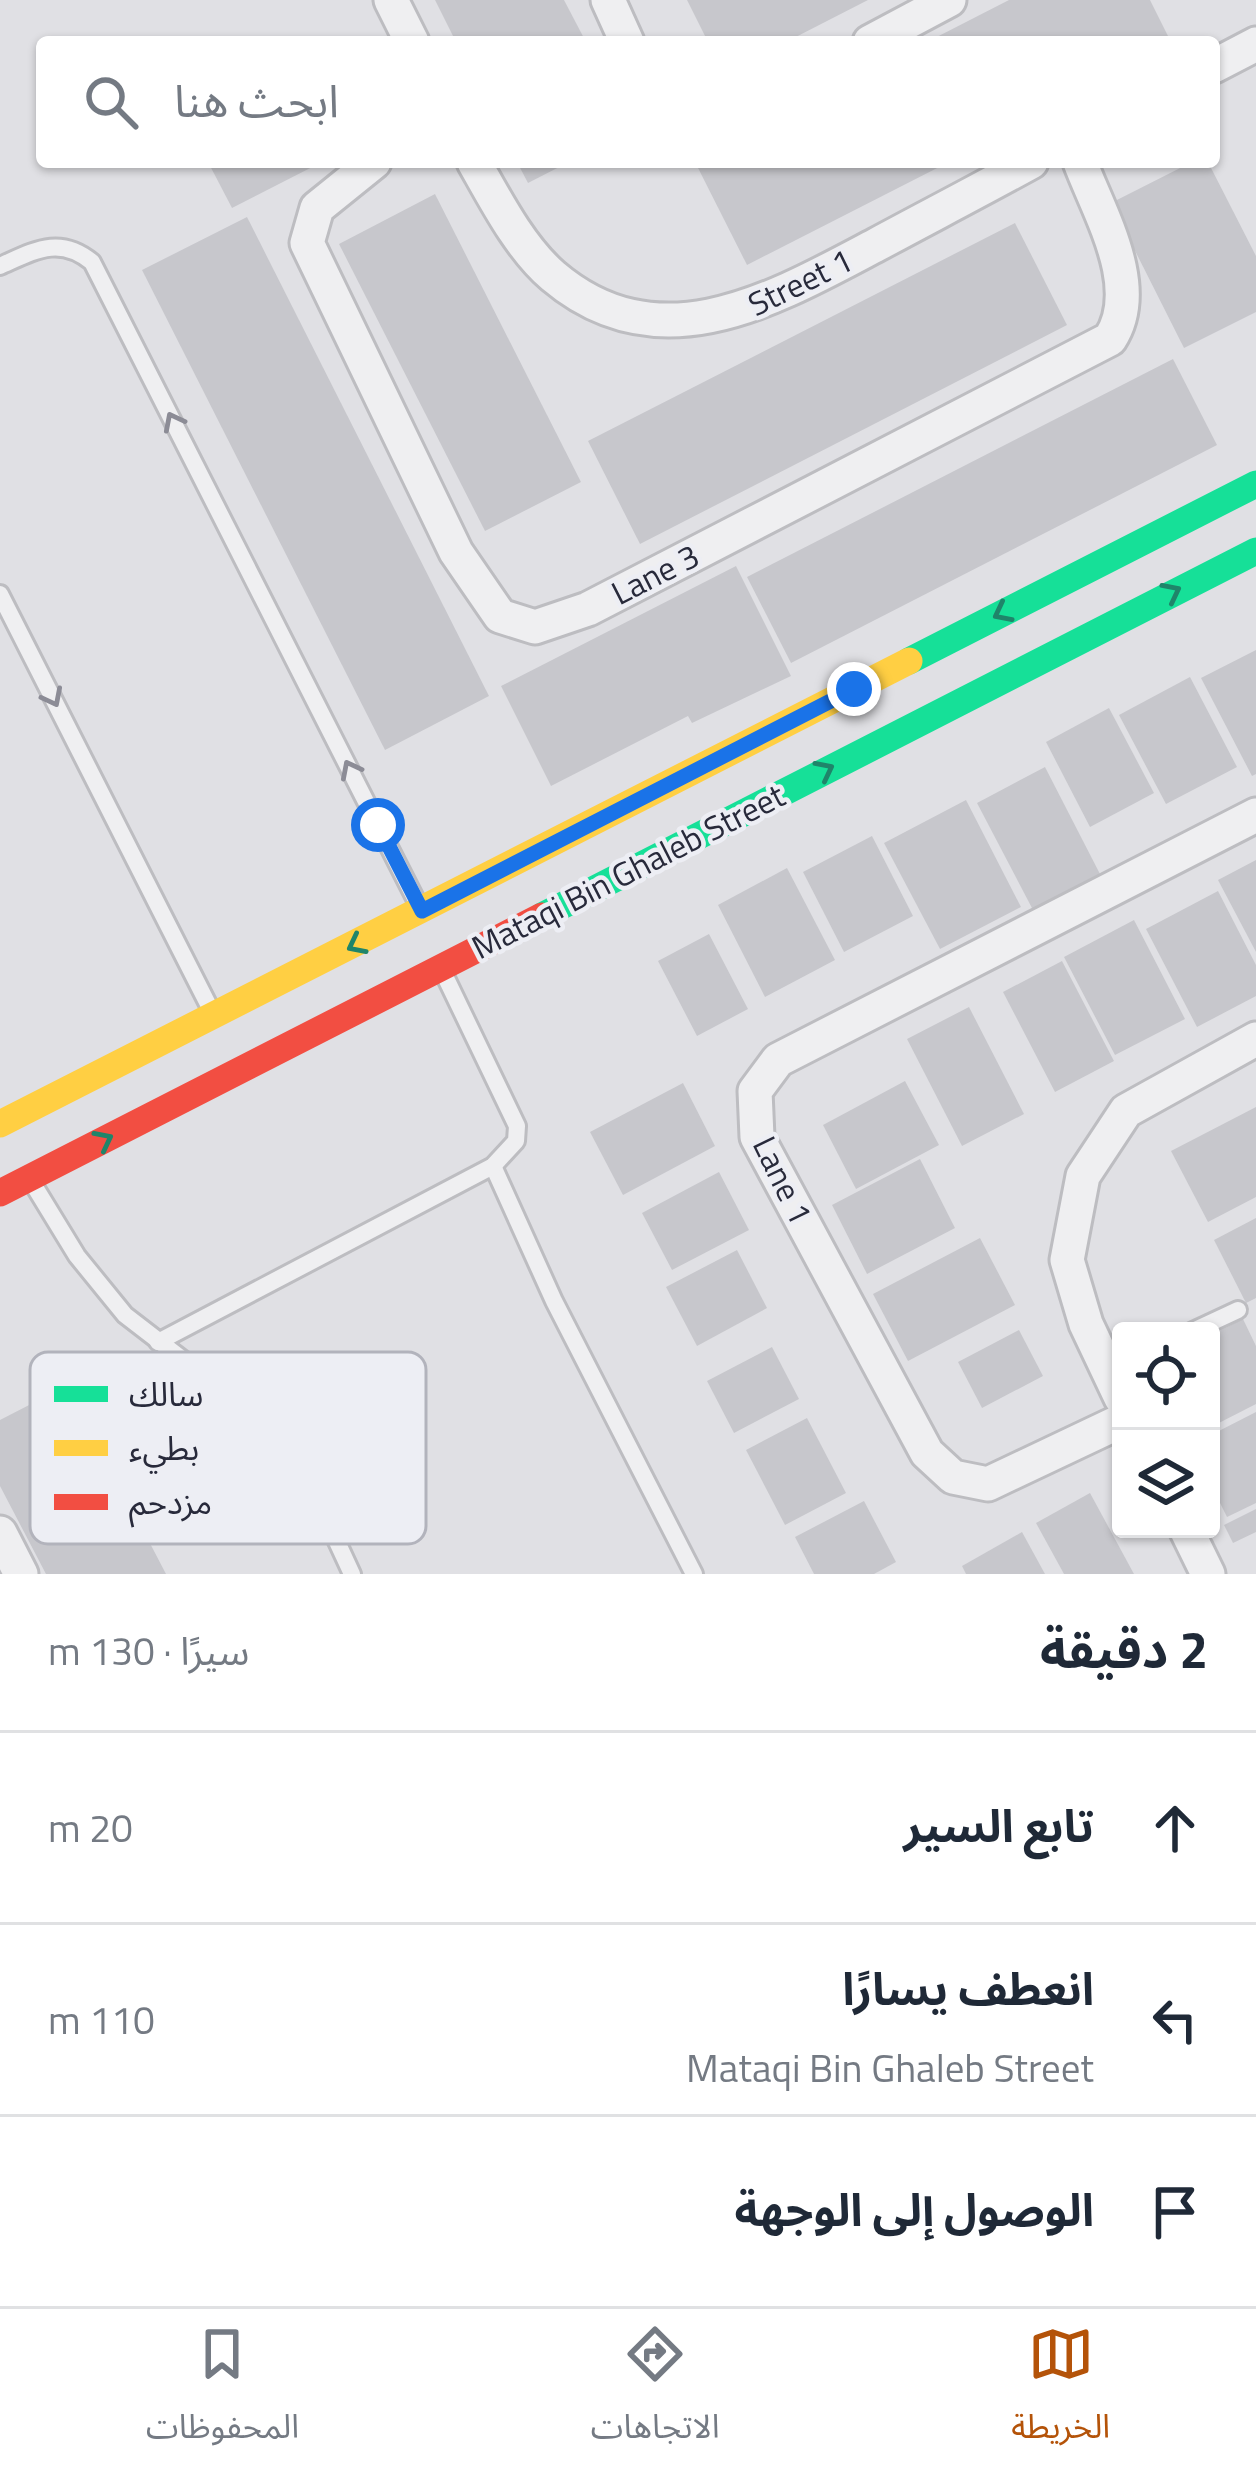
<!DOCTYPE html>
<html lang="ar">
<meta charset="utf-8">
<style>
:root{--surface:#fff;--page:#f6f6f7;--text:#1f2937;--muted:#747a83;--line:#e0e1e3;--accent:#b45309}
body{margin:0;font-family:"Titillium Web","Noto Sans Arabic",sans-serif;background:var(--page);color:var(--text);direction:rtl}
.controls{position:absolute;right:36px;bottom:36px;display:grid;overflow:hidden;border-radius:12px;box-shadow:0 3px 9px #0004}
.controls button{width:108px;height:108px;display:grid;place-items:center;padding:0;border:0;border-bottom:3px solid var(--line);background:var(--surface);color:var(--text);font:60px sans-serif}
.stop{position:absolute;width:36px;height:36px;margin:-27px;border:9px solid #1a73e8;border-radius:50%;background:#fff}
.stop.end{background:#1a73e8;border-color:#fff;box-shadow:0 3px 12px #0008}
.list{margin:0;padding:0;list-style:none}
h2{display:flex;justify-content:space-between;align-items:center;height:156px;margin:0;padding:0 48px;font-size:51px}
h2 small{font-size:39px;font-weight:400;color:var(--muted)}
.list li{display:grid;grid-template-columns:78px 1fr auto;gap:36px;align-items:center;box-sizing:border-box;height:192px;padding:0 48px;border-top:3px solid var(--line)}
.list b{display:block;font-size:45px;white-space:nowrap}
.list p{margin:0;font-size:39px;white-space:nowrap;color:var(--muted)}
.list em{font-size:39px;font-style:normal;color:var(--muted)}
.icon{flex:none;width:66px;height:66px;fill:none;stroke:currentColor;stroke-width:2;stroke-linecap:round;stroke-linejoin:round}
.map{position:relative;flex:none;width:1256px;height:1574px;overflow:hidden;direction:ltr}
.search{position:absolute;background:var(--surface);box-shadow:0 3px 9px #0004;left:36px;right:36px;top:36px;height:132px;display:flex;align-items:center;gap:30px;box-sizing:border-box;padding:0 42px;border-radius:12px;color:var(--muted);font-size:45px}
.sheet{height:732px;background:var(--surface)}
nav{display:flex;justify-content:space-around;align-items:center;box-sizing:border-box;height:168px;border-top:3px solid var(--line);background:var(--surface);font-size:33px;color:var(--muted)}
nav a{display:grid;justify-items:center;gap:6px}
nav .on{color:var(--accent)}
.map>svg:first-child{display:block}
</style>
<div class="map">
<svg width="1256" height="1574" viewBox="0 0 1256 1574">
<rect width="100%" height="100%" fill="#e0e0e4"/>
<g fill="#c7c7cc">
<path d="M435,0H564L586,42H456Z"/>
<path d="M687,0H868L786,42H708Z"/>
<path d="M1009,0H1150L1171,42H927Z"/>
<path d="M208,162H322L232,208Z"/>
<path d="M517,162H569L528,183Z"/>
<path d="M695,162H949L747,265Z"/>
<path d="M1192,162H1208L1256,256V312L1184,348L1111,203Z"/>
<path d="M435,194L581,482L485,531L339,244Z"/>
<path d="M247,217L489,696L385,750L142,270Z"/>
<path d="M1015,223L1067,325L640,544L588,441Z"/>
<path d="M1173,359L1217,445L791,663L747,577Z"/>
<path d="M736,566L791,676L692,723L688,716L551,786L501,686Z"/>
<path d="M1256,650V774L1252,776L1201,678Z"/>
<path d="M1190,677L1237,767L1166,804L1119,715Z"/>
<path d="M1109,708L1154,793L1090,827L1046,742Z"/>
<path d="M1045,767L1100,874L1033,910L977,803Z"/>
<path d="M966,800L1021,907L940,949L884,843Z"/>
<path d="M872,836L913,916L844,952L803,872Z"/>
<path d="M1256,860V952L1218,880Z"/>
<path d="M787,868L835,960L765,997L718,905Z"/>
<path d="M1218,891L1256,965V996L1197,1027L1146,929Z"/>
<path d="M1134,920L1185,1019L1115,1055L1064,957Z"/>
<path d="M709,934L748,1009L697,1036L658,961Z"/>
<path d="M1062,961L1114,1061L1055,1092L1003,992Z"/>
<path d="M969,1007L1024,1114L962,1146L907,1039Z"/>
<path d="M905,1081L939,1145L856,1189L823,1125Z"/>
<path d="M683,1083L715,1146L623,1195L590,1132Z"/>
<path d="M1256,1107V1197L1208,1222L1171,1151Z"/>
<path d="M920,1159L955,1228L867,1274L832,1205Z"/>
<path d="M719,1172L749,1230L672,1270L642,1213Z"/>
<path d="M1256,1218V1298L1246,1303L1214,1240Z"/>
<path d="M980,1238L1015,1305L908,1361L873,1294Z"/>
<path d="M737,1250L767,1308L697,1346L666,1287Z"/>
<path d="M1243,1319L1256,1346V1404L1211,1427V1335Z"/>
<path d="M1019,1330L1043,1376L982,1408L958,1362Z"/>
<path d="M772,1347L799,1399L734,1433L707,1381Z"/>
<path d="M68,1385L154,1551L166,1574H46L0,1486V1420Z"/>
<path d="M1256,1412V1503L1227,1517L1211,1485V1435Z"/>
<path d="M807,1418L846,1493L785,1525L746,1450Z"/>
<path d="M1090,1493L1134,1574H1064L1036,1523Z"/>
<path d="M864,1501L896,1562L874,1574H814L795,1537Z"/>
<path d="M1256,1509V1532L1233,1543L1224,1525Z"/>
<path d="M1022,1532L1045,1574H966L962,1566Z"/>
</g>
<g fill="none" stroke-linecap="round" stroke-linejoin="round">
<g stroke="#bdbdc1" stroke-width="22">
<g id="lane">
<path d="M0,266C34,251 59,235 92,262L421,910"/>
<path d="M0,594L211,1010"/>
<path d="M493,1166L554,1301L694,1574"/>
<path d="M30,1179L77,1256L125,1315L221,1389L327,1520L352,1574"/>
<path d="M1193,1331L1238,1310"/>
<path d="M158,1342L493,1166L516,1141L517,1126L443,972"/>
</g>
</g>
<g stroke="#bdbdc1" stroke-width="39">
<g id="street">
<path d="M391,0L412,42"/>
<path d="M608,0L627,42"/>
<path d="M870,42L949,0"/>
<path d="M1214,66L1256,44"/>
<path d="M374,162L317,208L307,243L456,552L500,616L535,627L588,609L1110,339C1144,287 1099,213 1080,162"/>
<path d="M474,162C495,199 520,248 553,276C659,366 774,299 876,245C928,217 980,190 1031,162"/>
<path d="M1121,1398L1086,1324L1067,1260L1083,1176L1126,1111L1256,1039"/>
<path d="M1121,1421L988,1484L953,1477L927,1453L757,1137L755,1091L778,1060L1256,815"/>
<path d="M1186,1529L1208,1574"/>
<path d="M0,1533L21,1574"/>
</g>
</g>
<use href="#lane" stroke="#efeff1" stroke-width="16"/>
<use href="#street" stroke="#efeff1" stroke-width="33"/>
<g stroke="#16e098" stroke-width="27">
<path d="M909,661L1256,484"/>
<path d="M542,916L1256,551"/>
</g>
<path stroke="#ffcf43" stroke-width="27" d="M0,1124L909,661"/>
<path stroke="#f24e42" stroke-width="27" d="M0,1193L542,916"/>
</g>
<defs><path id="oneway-chevron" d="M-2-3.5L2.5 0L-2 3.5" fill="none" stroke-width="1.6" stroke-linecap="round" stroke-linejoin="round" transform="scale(3)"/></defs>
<g stroke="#8c8c96">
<use href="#oneway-chevron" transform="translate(173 421) rotate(-117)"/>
<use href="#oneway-chevron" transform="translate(53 698) rotate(63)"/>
<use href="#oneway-chevron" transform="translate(350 769) rotate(-117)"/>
</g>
<g stroke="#1f856a">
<use href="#oneway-chevron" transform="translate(1172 592) rotate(-27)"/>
<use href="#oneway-chevron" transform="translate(1002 613) rotate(153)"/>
<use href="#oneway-chevron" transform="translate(825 770) rotate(-27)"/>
<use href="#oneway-chevron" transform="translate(356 945) rotate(153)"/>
<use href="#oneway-chevron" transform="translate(104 1140) rotate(-27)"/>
</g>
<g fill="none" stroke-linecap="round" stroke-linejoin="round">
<path stroke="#1a73e8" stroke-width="15" d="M378,825L422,911L854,689"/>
</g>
<g text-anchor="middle" stroke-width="9" stroke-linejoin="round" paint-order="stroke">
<g font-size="33" fill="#282a3b" stroke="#edeef4">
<text transform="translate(800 282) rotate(-26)" y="12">Street 1</text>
<text transform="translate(655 574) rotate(-27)" y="12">Lane 3</text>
<text transform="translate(628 871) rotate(-27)" y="12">Mataqi Bin Ghaleb Street</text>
<text transform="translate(783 1180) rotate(64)" y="12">Lane 1</text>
</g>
</g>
<rect x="30" y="1352" width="396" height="192" rx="18" fill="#edeef4" stroke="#b2b3bc" stroke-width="3"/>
<rect x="54" y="1386" width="54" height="16" fill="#16e098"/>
<rect x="54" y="1440" width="54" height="16" fill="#ffcf43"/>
<rect x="54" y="1494" width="54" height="16" fill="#f24e42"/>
<g font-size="33" fill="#282a3b">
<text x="129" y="1406">سالك</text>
<text x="129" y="1460">بطيء</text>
<text x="129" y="1514">مزدحم</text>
</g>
</svg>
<div class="controls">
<button><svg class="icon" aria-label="locate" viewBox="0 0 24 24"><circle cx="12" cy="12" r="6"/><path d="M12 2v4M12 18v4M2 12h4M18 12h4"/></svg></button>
<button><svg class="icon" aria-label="layers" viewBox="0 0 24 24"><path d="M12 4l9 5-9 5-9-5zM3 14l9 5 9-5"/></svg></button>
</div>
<div class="stop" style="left:378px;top:825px"></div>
<div class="stop end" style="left:854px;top:689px"></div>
<div class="search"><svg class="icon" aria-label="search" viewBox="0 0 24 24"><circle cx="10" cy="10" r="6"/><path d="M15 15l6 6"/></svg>ابحث هنا</div>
</div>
<section class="sheet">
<h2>2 دقيقة<small>سيرًا · 130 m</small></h2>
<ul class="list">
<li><svg class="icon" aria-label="ahead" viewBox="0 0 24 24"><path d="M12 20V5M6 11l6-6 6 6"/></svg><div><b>تابع السير</b></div><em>20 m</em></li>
<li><svg class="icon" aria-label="left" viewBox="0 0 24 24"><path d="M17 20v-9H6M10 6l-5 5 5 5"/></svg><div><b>انعطف يسارًا</b><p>Mataqi Bin Ghaleb Street</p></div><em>110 m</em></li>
<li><svg class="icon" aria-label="arrive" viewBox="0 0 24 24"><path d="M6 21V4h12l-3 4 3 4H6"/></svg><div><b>الوصول إلى الوجهة</b></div></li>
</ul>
</section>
<nav>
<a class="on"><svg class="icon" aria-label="map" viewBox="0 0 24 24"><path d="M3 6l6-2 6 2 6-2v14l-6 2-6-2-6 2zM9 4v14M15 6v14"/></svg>الخريطة</a>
<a><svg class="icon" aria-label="directions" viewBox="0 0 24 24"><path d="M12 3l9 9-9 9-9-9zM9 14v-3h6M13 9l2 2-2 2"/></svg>الاتجاهات</a>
<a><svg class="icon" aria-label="saved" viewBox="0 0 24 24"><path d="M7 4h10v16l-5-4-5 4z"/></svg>المحفوظات</a>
</nav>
